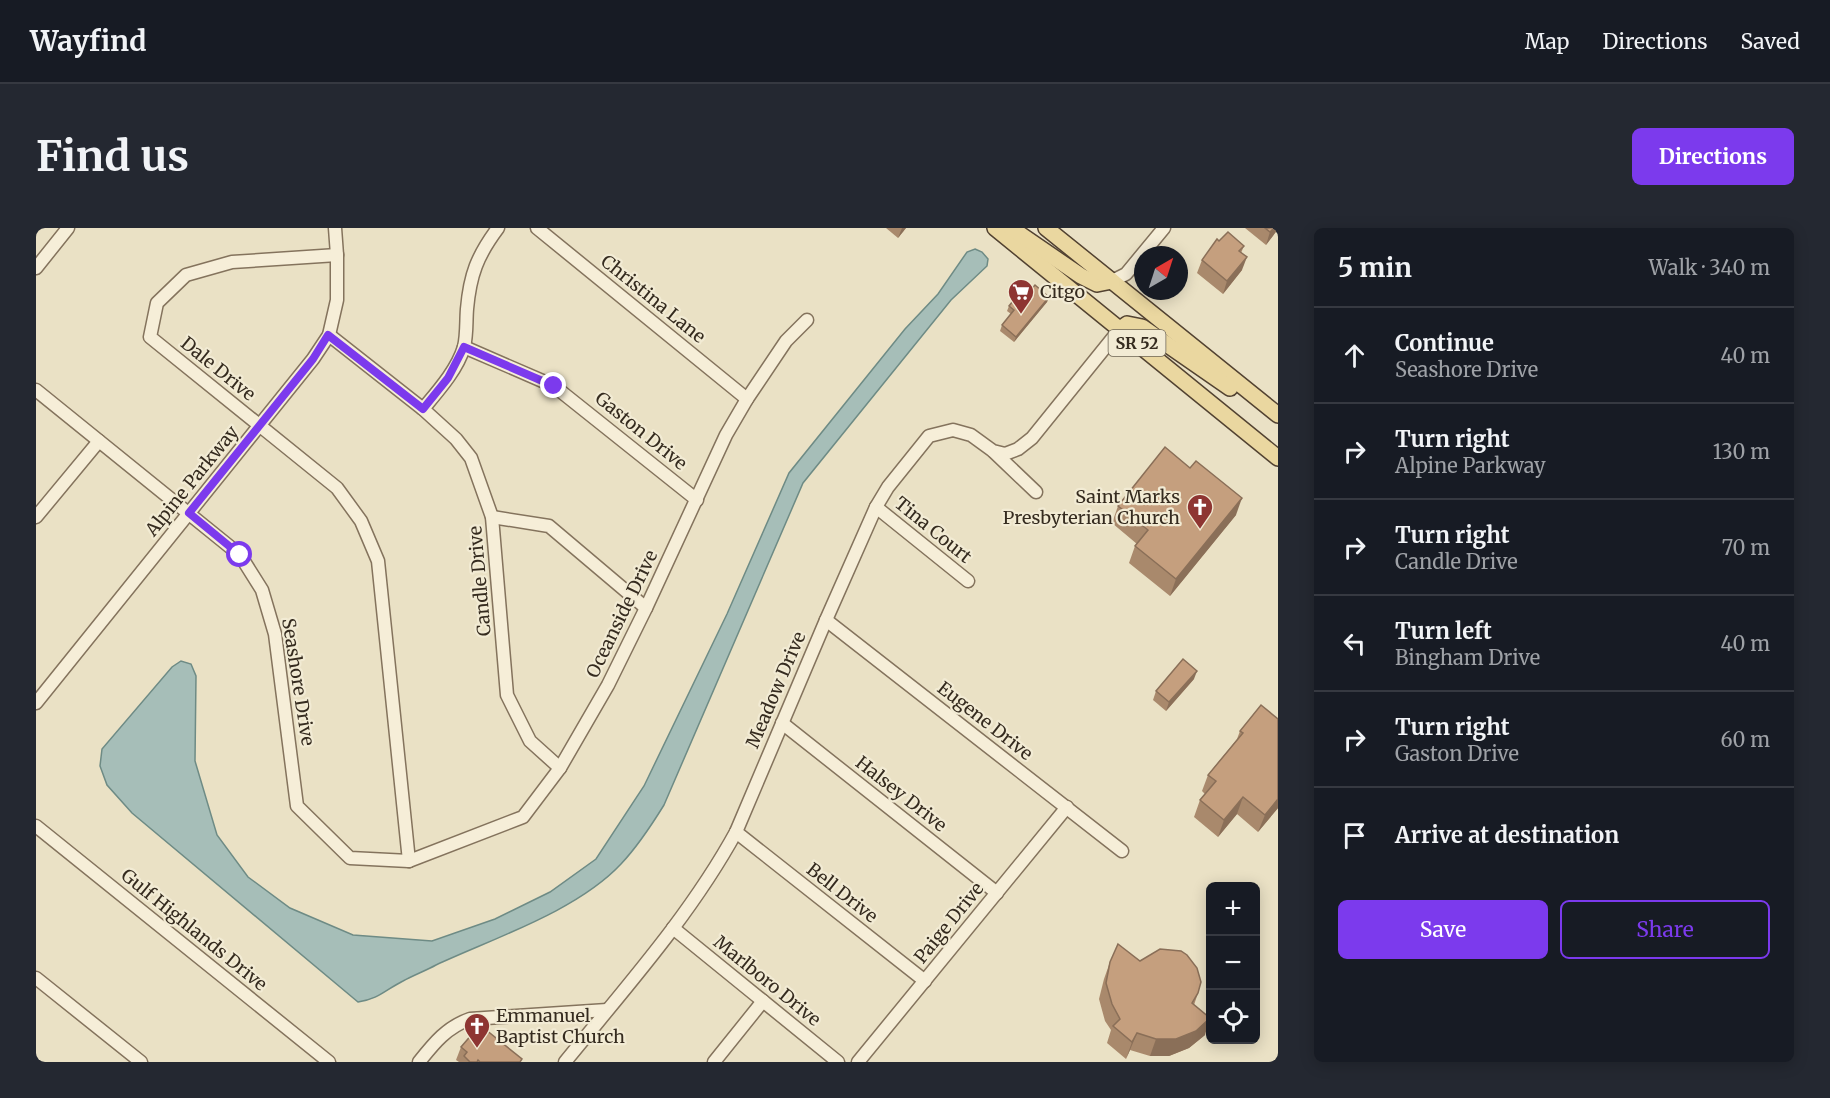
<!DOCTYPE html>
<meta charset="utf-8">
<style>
:root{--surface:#171b24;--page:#242831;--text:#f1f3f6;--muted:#9ea1a6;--line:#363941;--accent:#7c3aed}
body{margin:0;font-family:Merriweather,serif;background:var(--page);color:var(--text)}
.controls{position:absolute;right:18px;bottom:18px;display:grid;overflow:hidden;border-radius:9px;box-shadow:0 3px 15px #0003}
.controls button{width:54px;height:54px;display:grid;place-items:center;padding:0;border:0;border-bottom:2px solid var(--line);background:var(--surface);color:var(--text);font:30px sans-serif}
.compass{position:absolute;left:1098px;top:18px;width:54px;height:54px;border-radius:50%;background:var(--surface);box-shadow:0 3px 15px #0003;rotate:39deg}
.stop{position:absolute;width:18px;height:18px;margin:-14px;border:4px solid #7c3aed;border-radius:50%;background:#fff}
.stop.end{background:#7c3aed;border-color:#fff;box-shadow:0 2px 6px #0008}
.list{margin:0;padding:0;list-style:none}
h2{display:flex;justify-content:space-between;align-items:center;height:78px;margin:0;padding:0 24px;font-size:26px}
h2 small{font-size:20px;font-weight:400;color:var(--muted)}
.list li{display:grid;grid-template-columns:39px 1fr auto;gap:18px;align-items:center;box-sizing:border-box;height:96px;padding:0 24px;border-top:2px solid var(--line)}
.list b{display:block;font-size:22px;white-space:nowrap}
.list p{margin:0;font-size:20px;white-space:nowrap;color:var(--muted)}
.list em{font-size:20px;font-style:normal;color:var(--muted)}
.actions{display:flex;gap:12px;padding:18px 24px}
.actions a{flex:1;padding:14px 0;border:2px solid var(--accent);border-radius:9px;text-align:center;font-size:21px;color:var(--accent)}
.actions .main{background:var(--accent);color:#fff}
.icon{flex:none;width:33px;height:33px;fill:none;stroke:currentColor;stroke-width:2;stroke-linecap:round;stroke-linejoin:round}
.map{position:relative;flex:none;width:1242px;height:834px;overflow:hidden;border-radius:9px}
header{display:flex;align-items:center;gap:36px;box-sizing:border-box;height:84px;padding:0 30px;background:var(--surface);border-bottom:2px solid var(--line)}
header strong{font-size:28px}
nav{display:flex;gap:33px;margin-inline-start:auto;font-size:21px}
.intro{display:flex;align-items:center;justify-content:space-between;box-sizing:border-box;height:144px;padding:0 36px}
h1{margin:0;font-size:42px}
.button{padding:15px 27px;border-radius:9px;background:var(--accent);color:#fff;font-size:21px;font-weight:700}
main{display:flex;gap:36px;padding:0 36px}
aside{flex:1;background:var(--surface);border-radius:9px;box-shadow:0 3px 15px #0003}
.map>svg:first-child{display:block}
</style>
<header>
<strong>Wayfind</strong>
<nav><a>Map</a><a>Directions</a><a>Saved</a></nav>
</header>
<div class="intro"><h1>Find us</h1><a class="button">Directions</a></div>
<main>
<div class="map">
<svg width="1242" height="834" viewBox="0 0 1242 834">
<rect width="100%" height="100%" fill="#eae1c5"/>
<path fill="#a6beb8" stroke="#6e8b85" stroke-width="1.5" d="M939,21L946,24L952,31L951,38L915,72L767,255L628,577C615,598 602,618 585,636C541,683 458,710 400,737C389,743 378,747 367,753C349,762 343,771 322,774L96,585L71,557L64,538L66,521L136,439L145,433L155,436L160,448L159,533L181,607L212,649L254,680L317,707L396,713L459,691L514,664L560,631L608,558L691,386L753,245L869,101L902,66L931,24Z"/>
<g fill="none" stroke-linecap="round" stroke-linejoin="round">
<g stroke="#84735d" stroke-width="15">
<g id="minor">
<path d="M501,0L711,171"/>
<path d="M301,27L196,34L150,47L121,75L114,109L301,260L325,293L342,333L373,633"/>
<path d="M0,40L32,0"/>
<path d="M1076,53L1090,46L1128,0"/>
<path d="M293,107L387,181L420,211L435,230L456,289L471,467L494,513L524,540"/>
<path d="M428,119L518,158L661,272"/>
<path d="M0,162L204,327L226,362L239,406L261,578L314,630L373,633L487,589L524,540L572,457L610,380L690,207L711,171L750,113L771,92"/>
<path d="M387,181C402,163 421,142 428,119C431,107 430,93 431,81C434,47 441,28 462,0"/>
<path d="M958,224L1000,264"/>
<path d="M840,279L932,353"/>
<path d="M0,289L63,213"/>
<path d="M456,289L513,298L610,380"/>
<path d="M790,392L1086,623"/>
<path d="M0,475L223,198L277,131L293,107L301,72V27L299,0"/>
<path d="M746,495L961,665"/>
<path d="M0,598L293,834"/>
<path d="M700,604L889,753"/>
<path d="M637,700L802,834"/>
<path d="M0,750L105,834"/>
<path d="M383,834C398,815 411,799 434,791L571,782"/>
<path d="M529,834C589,760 654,688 700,604L790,392L840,279L852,259L893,208L917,202L935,207L957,223L969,226L982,221L996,210L1084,101"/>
<path d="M678,834L727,773"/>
<path d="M822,834L1031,579"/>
</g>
</g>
<g stroke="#524231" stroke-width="18">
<g id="major">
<path d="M959,0L1242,230"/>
<path d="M975,0L1045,48L1061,56L1076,53"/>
<path d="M1010,0L1242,187"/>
<path d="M1084,101L1091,96L1106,99L1194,160"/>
</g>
</g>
<use href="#minor" stroke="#f6eed8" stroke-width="12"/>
<use href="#major" stroke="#ead7a0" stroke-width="15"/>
</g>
<g fill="#a9896c">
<path d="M850,0H870L862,10Z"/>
<path d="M1209,0H1242V1L1230,17Z"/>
<path d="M1183,13L1208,18L1205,25L1206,42L1187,66L1161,45L1166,32Z"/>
<path d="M1013,69L1011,74L978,114L964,103L966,97L975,86L971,83L973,78L986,72Z"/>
<path d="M1082,278L1200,287L1134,368L1093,335L1099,318L1101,316L1076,295Z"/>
<path d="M1158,451L1130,483L1117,472L1120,463Z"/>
<path d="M1242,491V580L1222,604L1201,586L1182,609L1158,589L1164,572L1169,566L1166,563L1172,547L1201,511L1204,503Z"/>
<path d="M1104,733L1162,765L1158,777L1169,807L1153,820L1133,828H1114L1094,822L1090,831L1071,815L1075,802L1069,793L1063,771L1068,751L1074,734Z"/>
<path d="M425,819L485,834H423L420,832Z"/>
</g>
<g fill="#8a6f58">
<path d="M866,0H870L862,10Z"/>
<path d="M1238,0H1242V1L1230,17L1234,4Z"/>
<path d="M1211,29L1206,42L1187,66L1191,53Z"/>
<path d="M1013,69L1011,74L978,114L980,109Z"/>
<path d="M1206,270L1200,287L1134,368L1140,351Z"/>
<path d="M1161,443L1158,451L1130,483L1133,474Z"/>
<path d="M1207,569L1201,586L1182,609L1188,592Z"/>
<path d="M1242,571V580L1222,604L1229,587Z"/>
<path d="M1174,790L1169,807L1153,820L1133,828H1114L1120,811Z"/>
<path d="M1101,805L1094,822L1090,831L1096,814Z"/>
</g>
<g fill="#c59f7e" stroke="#8a6f58" stroke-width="1.5">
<path d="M1229,0H1238L1234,4Z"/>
<path d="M1192,4L1208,18L1203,23L1211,29L1191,53L1166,32L1181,11L1183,13Z"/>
<path d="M999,57L1013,69L980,109L966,97L978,82L973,78L981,68L986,72Z"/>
<path d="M1129,219L1154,240L1160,233L1206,270L1140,351L1099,318L1112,302L1082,278Z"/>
<path d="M1147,431L1161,443L1133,474L1120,463Z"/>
<path d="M1225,477L1242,491V571L1229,587L1207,569L1188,592L1164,572L1180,553L1172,547L1207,505L1204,503Z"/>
<path d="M1082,716L1104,733L1124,721L1145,723L1151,727L1161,740L1165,754L1162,765L1156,775L1174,790L1160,803L1140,811H1120L1101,805L1096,814L1077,798L1084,791L1076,776L1070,755L1074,734Z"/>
<path d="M444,797L486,831L484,834H444L442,832L441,834H434L428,828L431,824L425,819Z"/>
</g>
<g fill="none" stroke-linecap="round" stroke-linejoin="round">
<path stroke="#7c3aed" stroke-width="8" d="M204,327L153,285L277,131L292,107L387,181L412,150L428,119L518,158"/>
</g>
<defs>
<g id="supermarket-pin" transform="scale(1.35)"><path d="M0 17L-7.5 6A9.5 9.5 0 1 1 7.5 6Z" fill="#8e3532" stroke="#f2ebd4"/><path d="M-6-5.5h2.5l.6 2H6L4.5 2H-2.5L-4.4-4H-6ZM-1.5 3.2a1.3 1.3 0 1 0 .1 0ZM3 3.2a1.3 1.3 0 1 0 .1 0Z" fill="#fff"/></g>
<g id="church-pin" transform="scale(1.35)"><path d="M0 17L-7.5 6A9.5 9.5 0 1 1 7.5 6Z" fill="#8e3532" stroke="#f2ebd4"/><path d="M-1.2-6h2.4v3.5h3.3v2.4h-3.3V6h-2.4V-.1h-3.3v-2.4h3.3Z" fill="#fff"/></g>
</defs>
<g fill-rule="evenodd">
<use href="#supermarket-pin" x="985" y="64"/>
<use href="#church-pin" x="1164" y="279"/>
<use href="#church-pin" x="441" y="798"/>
</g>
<g text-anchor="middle" stroke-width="4.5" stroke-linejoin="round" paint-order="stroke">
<rect fill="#f2ebd4" stroke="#6e6555" stroke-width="1.5" x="1072.5" y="102" width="57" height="26" rx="4.5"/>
<g font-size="16" font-weight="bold" fill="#352b1f">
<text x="1101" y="121">SR 52</text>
</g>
<g font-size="18" fill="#352b1f" stroke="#f2ebd4" text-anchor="start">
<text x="1004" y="70">Citgo</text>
<text x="1144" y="275" text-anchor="end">Saint Marks<tspan x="1144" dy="21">Presbyterian Church</tspan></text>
<text x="460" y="794">Emmanuel<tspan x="460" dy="21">Baptist Church</tspan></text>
</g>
<g font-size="18" fill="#352b1f" stroke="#f2ebd4">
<text transform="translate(617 71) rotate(39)" y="6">Christina Lane</text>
<text transform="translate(182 141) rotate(39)" y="6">Dale Drive</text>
<text transform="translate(605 203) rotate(39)" y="6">Gaston Drive</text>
<text transform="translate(156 253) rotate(-51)" y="6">Alpine Parkway</text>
<text transform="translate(897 302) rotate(39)" y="6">Tina Court</text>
<text transform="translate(444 353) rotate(-95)" y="6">Candle Drive</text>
<text transform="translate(586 386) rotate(-64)" y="6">Oceanside Drive</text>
<text transform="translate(262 454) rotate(81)" y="6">Seashore Drive</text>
<text transform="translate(740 462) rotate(-67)" y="6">Meadow Drive</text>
<text transform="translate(949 493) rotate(38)" y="6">Eugene Drive</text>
<text transform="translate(865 566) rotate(38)" y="6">Halsey Drive</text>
<text transform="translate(806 665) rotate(38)" y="6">Bell Drive</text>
<text transform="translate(913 695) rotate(-51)" y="6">Paige Drive</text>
<text transform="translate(158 702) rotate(39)" y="6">Gulf Highlands Drive</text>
<text transform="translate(731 753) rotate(39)" y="6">Marlboro Drive</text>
</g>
</g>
</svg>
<div class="controls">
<button>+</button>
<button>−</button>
<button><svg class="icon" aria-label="locate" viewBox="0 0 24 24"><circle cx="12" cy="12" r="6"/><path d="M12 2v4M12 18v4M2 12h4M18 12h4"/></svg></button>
</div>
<svg class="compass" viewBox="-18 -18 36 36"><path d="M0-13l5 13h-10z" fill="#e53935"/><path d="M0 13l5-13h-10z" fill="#9ea1a6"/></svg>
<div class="stop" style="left:204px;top:327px"></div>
<div class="stop end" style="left:518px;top:158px"></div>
</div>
<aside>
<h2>5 min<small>Walk · 340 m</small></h2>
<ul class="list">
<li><svg class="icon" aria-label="ahead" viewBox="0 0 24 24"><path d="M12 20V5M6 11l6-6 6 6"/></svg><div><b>Continue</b><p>Seashore Drive</p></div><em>40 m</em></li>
<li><svg class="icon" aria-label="right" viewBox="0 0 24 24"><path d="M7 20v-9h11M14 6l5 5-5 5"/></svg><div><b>Turn right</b><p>Alpine Parkway</p></div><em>130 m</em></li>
<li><svg class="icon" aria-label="right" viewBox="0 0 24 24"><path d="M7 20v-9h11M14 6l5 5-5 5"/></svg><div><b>Turn right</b><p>Candle Drive</p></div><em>70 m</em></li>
<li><svg class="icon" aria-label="left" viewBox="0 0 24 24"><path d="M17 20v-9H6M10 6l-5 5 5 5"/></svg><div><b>Turn left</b><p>Bingham Drive</p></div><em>40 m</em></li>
<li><svg class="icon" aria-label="right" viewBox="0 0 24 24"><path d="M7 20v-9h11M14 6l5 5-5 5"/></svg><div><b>Turn right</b><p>Gaston Drive</p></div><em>60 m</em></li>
<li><svg class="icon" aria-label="arrive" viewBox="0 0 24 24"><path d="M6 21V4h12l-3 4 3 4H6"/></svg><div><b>Arrive at destination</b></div></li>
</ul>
<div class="actions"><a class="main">Save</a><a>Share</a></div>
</aside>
</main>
